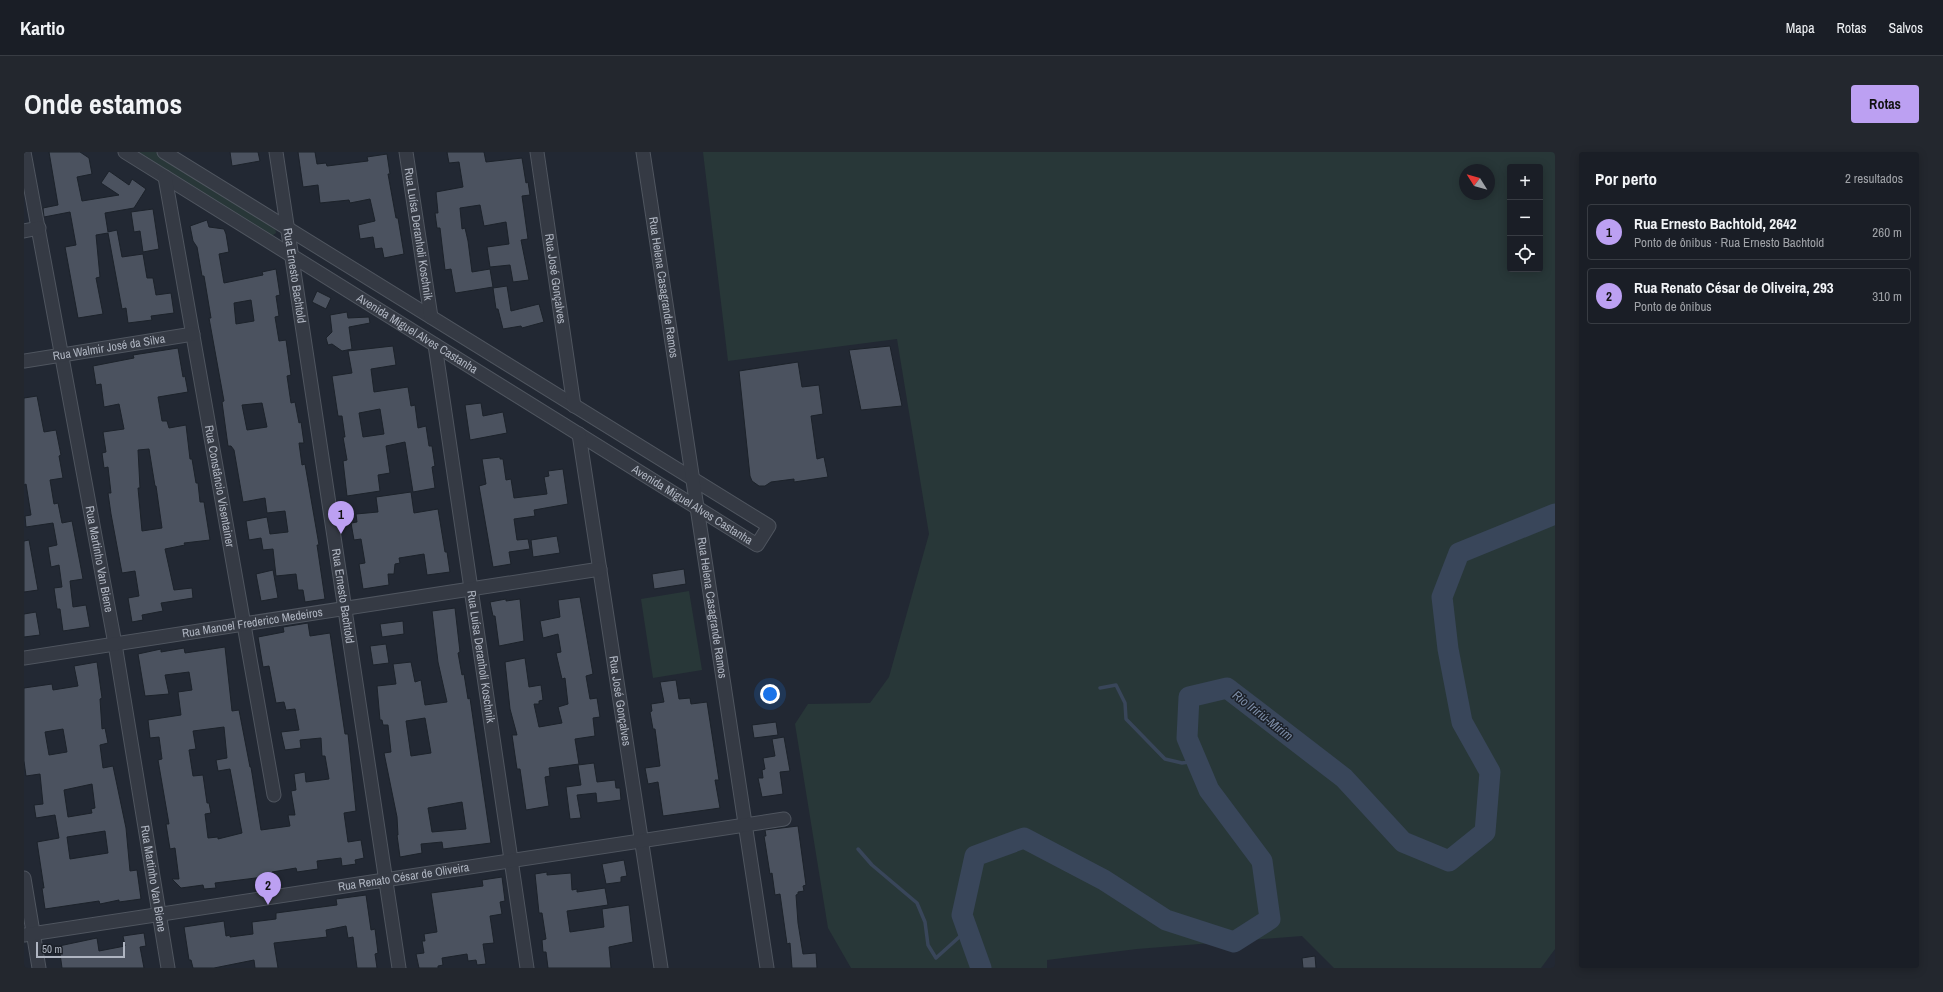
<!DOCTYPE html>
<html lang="pt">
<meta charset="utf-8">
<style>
:root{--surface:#1a1e26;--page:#23272e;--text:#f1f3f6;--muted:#9fa2a7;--line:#383c43;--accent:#bca0f2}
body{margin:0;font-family:"Archivo Narrow",sans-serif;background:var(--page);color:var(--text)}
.controls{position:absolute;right:12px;top:12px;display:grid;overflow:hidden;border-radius:4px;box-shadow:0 2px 10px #0003}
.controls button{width:36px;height:36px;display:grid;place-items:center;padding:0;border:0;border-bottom:1px solid var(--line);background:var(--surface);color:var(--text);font:20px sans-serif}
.compass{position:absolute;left:1435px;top:12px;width:36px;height:36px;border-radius:50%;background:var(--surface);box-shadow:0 2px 10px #0003;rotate:307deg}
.scale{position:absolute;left:12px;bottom:10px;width:89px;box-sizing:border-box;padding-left:4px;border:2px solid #afb5c1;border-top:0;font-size:11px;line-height:14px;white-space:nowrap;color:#afb5c1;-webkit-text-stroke:3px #1b2028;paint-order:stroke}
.you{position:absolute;left:746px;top:542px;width:14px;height:14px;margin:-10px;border:3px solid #fff;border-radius:50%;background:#1a73e8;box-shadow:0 0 0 6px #1a73e833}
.badge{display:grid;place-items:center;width:26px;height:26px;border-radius:50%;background:var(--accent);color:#111;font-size:13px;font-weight:700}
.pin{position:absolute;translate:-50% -33px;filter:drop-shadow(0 1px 2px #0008)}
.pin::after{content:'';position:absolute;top:21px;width:14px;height:12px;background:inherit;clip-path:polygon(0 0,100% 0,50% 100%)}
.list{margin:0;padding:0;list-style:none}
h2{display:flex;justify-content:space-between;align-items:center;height:52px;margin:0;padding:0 16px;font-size:17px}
h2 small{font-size:13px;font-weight:400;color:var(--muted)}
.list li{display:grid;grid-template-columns:26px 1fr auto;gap:12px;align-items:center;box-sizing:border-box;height:56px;margin:0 8px 8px;padding:0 8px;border:1px solid var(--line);border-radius:4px}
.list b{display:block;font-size:15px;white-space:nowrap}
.list p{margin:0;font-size:13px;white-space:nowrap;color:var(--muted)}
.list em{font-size:13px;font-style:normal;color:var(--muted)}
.icon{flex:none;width:22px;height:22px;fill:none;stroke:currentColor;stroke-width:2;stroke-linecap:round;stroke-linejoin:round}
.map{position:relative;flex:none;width:1531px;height:816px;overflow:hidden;border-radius:4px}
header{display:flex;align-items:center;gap:24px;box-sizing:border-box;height:56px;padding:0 20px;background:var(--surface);border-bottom:1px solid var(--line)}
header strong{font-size:19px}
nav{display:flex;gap:22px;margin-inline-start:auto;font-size:14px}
.intro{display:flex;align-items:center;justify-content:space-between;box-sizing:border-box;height:96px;padding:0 24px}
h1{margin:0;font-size:28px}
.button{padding:10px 18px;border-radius:4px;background:var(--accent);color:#111;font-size:14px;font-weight:700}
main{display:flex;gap:24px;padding:0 24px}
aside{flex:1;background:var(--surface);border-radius:4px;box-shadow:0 2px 10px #0003}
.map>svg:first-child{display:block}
</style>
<header>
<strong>Kartio</strong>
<nav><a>Mapa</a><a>Rotas</a><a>Salvos</a></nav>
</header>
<div class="intro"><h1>Onde estamos</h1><a class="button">Rotas</a></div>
<main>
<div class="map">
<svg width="1531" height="816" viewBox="0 0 1531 816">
<rect width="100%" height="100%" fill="#222833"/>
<g fill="#283738" fill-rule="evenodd">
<path d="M115,0H132L251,76L252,81L246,85Z"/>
<path d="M679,0H1531V797L1517,816H1310L1278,784L1113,797L1023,808V816H827L804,776L771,572L784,552L846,551L865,525L905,382L873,187L704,209ZM1486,15H1516V117H1486ZM1441,18H1465V42H1441Z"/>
<path d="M665,439L678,518L629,526L617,447Z"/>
</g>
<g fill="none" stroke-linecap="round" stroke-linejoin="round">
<g stroke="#39465a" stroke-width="3.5">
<path d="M1076,536L1092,533L1101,551L1102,567L1141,607L1158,611L1173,609"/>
<path d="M834,697L848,713L893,751L901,770L904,793L912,806L943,778"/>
</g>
<path stroke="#39465a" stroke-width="21" d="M957,816L938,763L951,704L1000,686L1080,728L1142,768L1210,790L1246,767L1238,709L1185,638L1163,586L1165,545L1203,536L1320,626L1379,690L1425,709L1461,680L1466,620L1438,570L1424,497L1418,445L1435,401L1531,362"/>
</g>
<g fill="#4b525f" stroke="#1c222a" fill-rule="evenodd">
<path d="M25,0H56L65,6L68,22L53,25L58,49L95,43L77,31L85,19L105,33L108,27L122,37L110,56L81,61L84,80L93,78L98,105L119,102L123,126H129L132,143L147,141L150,161L127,164L128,168L104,171L102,156L98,157L84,81L72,83L76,125L72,126L79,162L54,166L41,95L52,93L46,60L20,65L19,56L34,53Z"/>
<path d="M206,0H234L236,9L208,14Z"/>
<path d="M274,0H291L293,12L302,11L303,14L344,9L343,5L363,2L366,22H364L372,66H374L380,102L360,106L358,96L351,97L349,85L336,87L334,73L351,69L346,47L326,51L325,48L296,51L294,33L279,35Z"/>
<path d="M423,0H460L462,10L498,6L502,31L504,30L506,43L498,44L504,87L497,88L505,128L489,130L486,113L466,115L463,95L485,92L482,70L460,74L456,53L436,56L438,77L441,76L444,89L448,120L466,117L469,135L432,141L431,140L427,117L421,118L416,76H413L411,61H414L412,40L439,35L435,10L425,11Z"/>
<path d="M129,57L135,97L119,100L116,79L110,80L107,60Z"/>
<path d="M183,68L185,75L200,77L202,82L205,100L195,102L200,131L239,123L238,120L252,117L256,143L252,144L255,164L251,165L255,189L262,188L267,223L263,224L267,251L271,250L275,271L277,270L280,291H275L278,313L281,312L295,393H293L301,447L281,450L279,438H274L272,422L252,424L249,397L239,398L237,386L225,388L222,369L243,365L246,382L264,380L261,359L243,361L241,346L219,350L210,298L207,294H204L198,250L200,249L185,166H187L180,124H178L173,95L169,89L166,74ZM227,148L230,169L212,172L210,151ZM238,251L243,275L223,278L218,253Z"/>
<path d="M483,134L487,159L515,152L520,170L498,176L497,174L479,177L474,157H472L469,136Z"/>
<path d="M293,139L307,146L302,157L288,150Z"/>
<path d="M323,160L324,166L345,165L346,171L325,175L328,197L318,199L308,192L304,193L302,186L308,180L306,163Z"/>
<path d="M369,194L372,213L347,217L350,240L384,235L387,254L391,253L394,276L402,274L405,294H408L411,314L408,315L411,336L389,340L381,290L362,294L366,321L354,323L356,339L323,344L319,309L323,308L319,285H321L318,264H314L308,224L328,221L324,199ZM356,257L360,282L339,285L335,261Z"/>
<path d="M866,194L878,254L837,258L825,198Z"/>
<path d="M154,196L159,225L161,224L164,240L134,245L138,269H143L145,276L162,273L166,307H168L172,331H174L176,350H180L186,388L160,391L161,393L141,397L150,438L168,436L169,446L137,451L139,459L118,463L119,468L108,470L104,446L115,444L111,419L98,421L87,362L84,341H87L84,315L80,316L78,301L82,300L79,280L100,277L95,252L80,255L77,232L72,233L69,214L110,206L109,203ZM125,297L131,334H132L138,376L118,379L114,336H116L114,298Z"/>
<path d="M774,210L778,235L795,233L799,262L787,264L793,307L800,305L804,325L770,330V327L747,330L741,334H735L728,329L726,324L715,219Z"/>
<path d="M13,244L20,280L32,278L37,303L35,304L39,326L26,328L30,352L34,351L38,371L48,369L56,411L59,427L46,429L49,455L62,453L66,475L39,479L36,457H33L30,436L38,435L35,413L27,415L24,395L33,393L29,371L2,375L1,364L7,363L2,332L0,333V246Z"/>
<path d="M457,251L459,264L479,260L483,281L446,288L441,253Z"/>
<path d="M476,305V307H479L482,328L487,327L490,346L523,342L520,325L525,324L524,319L539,317L544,352L510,358L511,364L490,367L493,388L504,387L506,397L485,400L487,412L469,415L455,334L462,332L458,307Z"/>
<path d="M387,340L390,361L414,357L421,400H423L426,420L403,423L400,402L375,406L376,411L371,412L370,422H364L365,433L339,437L335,412L341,411L337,387L330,388L327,371L333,370L332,362L354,360L352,345Z"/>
<path d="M533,384L536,401L509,405L507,388Z"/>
<path d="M5,388L14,438L0,440V389Z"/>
<path d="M660,417L662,432L630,437L628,422Z"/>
<path d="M249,418L254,446L237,449L232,422Z"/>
<path d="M556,445L569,522L562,524L566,547L573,546L576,565L569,566L571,584L551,587L555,612L525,616L526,624L521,625L525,654L502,658L496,617H493L488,583H493L486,557L481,510L501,506L505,535L517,533L519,548L515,549V552H510L515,575L538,571L534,555L544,552L541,526L538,527L532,501L537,500L534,482L519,486L516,469L536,465L534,448Z"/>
<path d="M482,447V449L496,447L500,489L475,494L471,464H469L466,450Z"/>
<path d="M431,456L436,500L434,501L438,523L440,522L444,547L446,546L467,691L419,697L418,690L397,692L398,701L376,705L373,683H374L373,665L360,601L367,600L364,573H359L358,568H356L353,534L372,532L369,512L387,510L391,530L397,528L401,553L423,550L414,510L408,459ZM401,566L407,601L387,604L382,569ZM438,650L442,677L408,680L404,656Z"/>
<path d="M12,460L16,483L0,485V462Z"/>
<path d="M379,469L380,482L358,485L356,472Z"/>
<path d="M284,471L286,484L306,481L321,582H324L332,659L320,661L324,690L337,688L340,706L331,708L332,712L318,714L317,706L293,709L294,717L273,720L272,716L248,720V724L191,731L192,736L180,737L179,733L157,736L148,727H155L151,696L146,697L142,672H145L134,608L138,607L135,585L126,586L124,568L157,563L154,540L168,538L165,520L141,523L145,542L121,544L114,502L137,497V500L160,496L161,501L201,495L208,559L215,558L226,615H227L237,678L266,674L264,663H271L267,639L272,638L270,622L281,620L282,630L305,627L301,604H298L297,586L276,588L277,596L261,598L257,580L275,578L271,557L262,558L260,550L252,551L245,514L239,515L234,485L260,480L259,475ZM200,575L203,606L192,608L194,619L206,617L218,681L194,687V685L184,686L181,662L187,661L185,651H183L179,623L169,624L165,598L172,597L169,579Z"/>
<path d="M362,492L365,511L349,513L346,494Z"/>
<path d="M73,510L78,546L76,547L78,577L81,576L84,591L76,593L79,616L89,614L102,676L106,719L113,718L117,747L95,750V748L76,752L75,749L21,757L18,736H20L13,690L35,686L31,663L12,666L10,653L19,652L16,622L2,624L0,609V536L28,532L29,538L54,534L50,514ZM39,577L43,600L25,603L21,580ZM68,632L71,656L67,657L68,661L44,665L40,638ZM81,679L84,701L46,707L43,685Z"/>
<path d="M652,528L655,547L666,546L667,552L683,550L695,628H691L696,656L639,664L634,630L624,632L621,616L636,614L631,577H629L626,560L628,559L627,552L640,550L636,530Z"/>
<path d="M752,570L754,583L730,586L728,573Z"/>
<path d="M760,585L766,619L756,620L759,642L738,645L734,626H739L738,618L741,617L739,606L751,604L748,587Z"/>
<path d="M570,611L573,630L591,628L592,636H596L597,648L573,651L572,641L553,643L557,666L546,667L542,635L557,633L554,613Z"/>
<path d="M774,674L782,733L779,734L780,739L774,740V742L772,743L774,771L779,802L792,801L793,816H768L766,791L763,792L756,742L751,743L748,721L746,722L740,684H742L741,678Z"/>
<path d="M600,708L603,724L597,725V730L582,732L578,712Z"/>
<path d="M523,720V723L547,721L548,738L553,737V740L581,736L584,753L543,759L546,780L580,775L578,757L605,753L609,790L585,795L587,816H524L522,800H519L518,788L522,787L518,761H515L511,722Z"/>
<path d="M478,725L481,749L476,750L478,762L466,764L470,791L459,792L462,812L453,813L452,808L444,809L443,802L418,806L419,813L414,814V816H395L392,802L400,801L398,789H401L400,782L413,780L407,741L459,734L458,728Z"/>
<path d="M342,743L347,778L351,777L354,801L351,802L353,816H333L329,785L324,786L322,774L302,778L303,785L250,791L254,816H231L230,808L190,816H169L167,808H165L160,775L200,769L202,784L206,783V785L229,782L228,770L252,767V761L313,753L312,747Z"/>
<path d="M120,781L122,794L116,795L120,816H38L35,794L73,786L75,799L101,794L99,784Z"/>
<path d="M1291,804L1292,816H1279L1278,806Z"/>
</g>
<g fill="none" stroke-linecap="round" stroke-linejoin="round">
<g stroke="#4f555f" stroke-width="15">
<g id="minor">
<path id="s1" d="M0,0L91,492L144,816"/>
<path id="s2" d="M101,0L733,393L745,374L140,0"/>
<path id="s3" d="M252,0L375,816"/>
<path id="s4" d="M382,0L407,165"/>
<path id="s5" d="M513,0L550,254"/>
<path id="s6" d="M619,0L743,816"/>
<path id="s7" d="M141,25L250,643"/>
<path d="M0,79L15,76"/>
<path id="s8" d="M411,193L503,816"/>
<path id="s9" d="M0,209L169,182"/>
<path id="s10" d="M555,282L637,816"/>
<path id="s11" d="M0,506L576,417"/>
<path d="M0,726L15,816"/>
<path id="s12" d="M0,783L760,667"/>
</g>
</g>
<use href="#minor" stroke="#353a44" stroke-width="13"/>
</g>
<g text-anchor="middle" stroke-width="3" stroke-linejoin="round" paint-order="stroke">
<g font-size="12" fill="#afb5c1" stroke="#1b2028">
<text dy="4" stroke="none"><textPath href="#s4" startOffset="83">Rua Luísa Deranholi Koschnik</textPath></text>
<text dy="4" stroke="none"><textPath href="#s3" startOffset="125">Rua Ernesto Bachtold</textPath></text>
<text dy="4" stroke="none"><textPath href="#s5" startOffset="128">Rua José Gonçalves</textPath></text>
<text dy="4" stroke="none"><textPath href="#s6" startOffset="137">Rua Helena Casagrande Ramos</textPath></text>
<text dy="4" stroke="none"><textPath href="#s2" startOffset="344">Avenida Miguel Alves Castanha</textPath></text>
<text dy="4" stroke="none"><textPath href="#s9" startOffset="86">Rua Walmir José da Silva</textPath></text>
<text dy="4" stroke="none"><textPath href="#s7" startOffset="314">Rua Constâncio Visentainer</textPath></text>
<text dy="4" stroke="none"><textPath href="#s2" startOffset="668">Avenida Miguel Alves Castanha</textPath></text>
<text dy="4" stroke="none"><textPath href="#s1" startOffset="414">Rua Martinho Van Biene</textPath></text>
<text dy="4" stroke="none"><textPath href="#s3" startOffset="449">Rua Ernesto Bachtold</textPath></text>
<text dy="4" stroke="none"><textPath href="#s6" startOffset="461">Rua Helena Casagrande Ramos</textPath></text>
<text dy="4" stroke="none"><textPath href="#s11" startOffset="231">Rua Manoel Frederico Medeiros</textPath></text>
<text dy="4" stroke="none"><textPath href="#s8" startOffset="315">Rua Luísa Deranholi Koschnik</textPath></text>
<text dy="4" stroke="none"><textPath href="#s10" startOffset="270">Rua José Gonçalves</textPath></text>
<text dy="4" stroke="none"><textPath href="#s12" startOffset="384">Rua Renato César de Oliveira</textPath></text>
<text dy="4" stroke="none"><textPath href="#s1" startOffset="738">Rua Martinho Van Biene</textPath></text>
</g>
<g font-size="13" font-style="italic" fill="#7b8ba5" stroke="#1b2028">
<text transform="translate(1239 563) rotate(38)" y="5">Rio Iririú-Mirim</text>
</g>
</g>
</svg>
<div class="controls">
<button>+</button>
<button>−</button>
<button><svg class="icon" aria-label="locate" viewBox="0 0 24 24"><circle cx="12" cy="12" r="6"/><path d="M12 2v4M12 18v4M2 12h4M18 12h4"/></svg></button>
</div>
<svg class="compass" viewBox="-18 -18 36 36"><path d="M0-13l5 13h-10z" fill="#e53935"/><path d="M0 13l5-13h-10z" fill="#9fa2a7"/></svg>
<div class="scale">50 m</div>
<div class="you"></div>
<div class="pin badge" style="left:317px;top:382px">1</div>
<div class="pin badge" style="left:244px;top:753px">2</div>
</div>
<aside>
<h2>Por perto<small>2 resultados</small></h2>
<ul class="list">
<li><span class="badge">1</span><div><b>Rua Ernesto Bachtold, 2642</b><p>Ponto de ônibus · Rua Ernesto Bachtold</p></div><em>260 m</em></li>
<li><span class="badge">2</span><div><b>Rua Renato César de Oliveira, 293</b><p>Ponto de ônibus</p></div><em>310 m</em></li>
</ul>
</aside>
</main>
